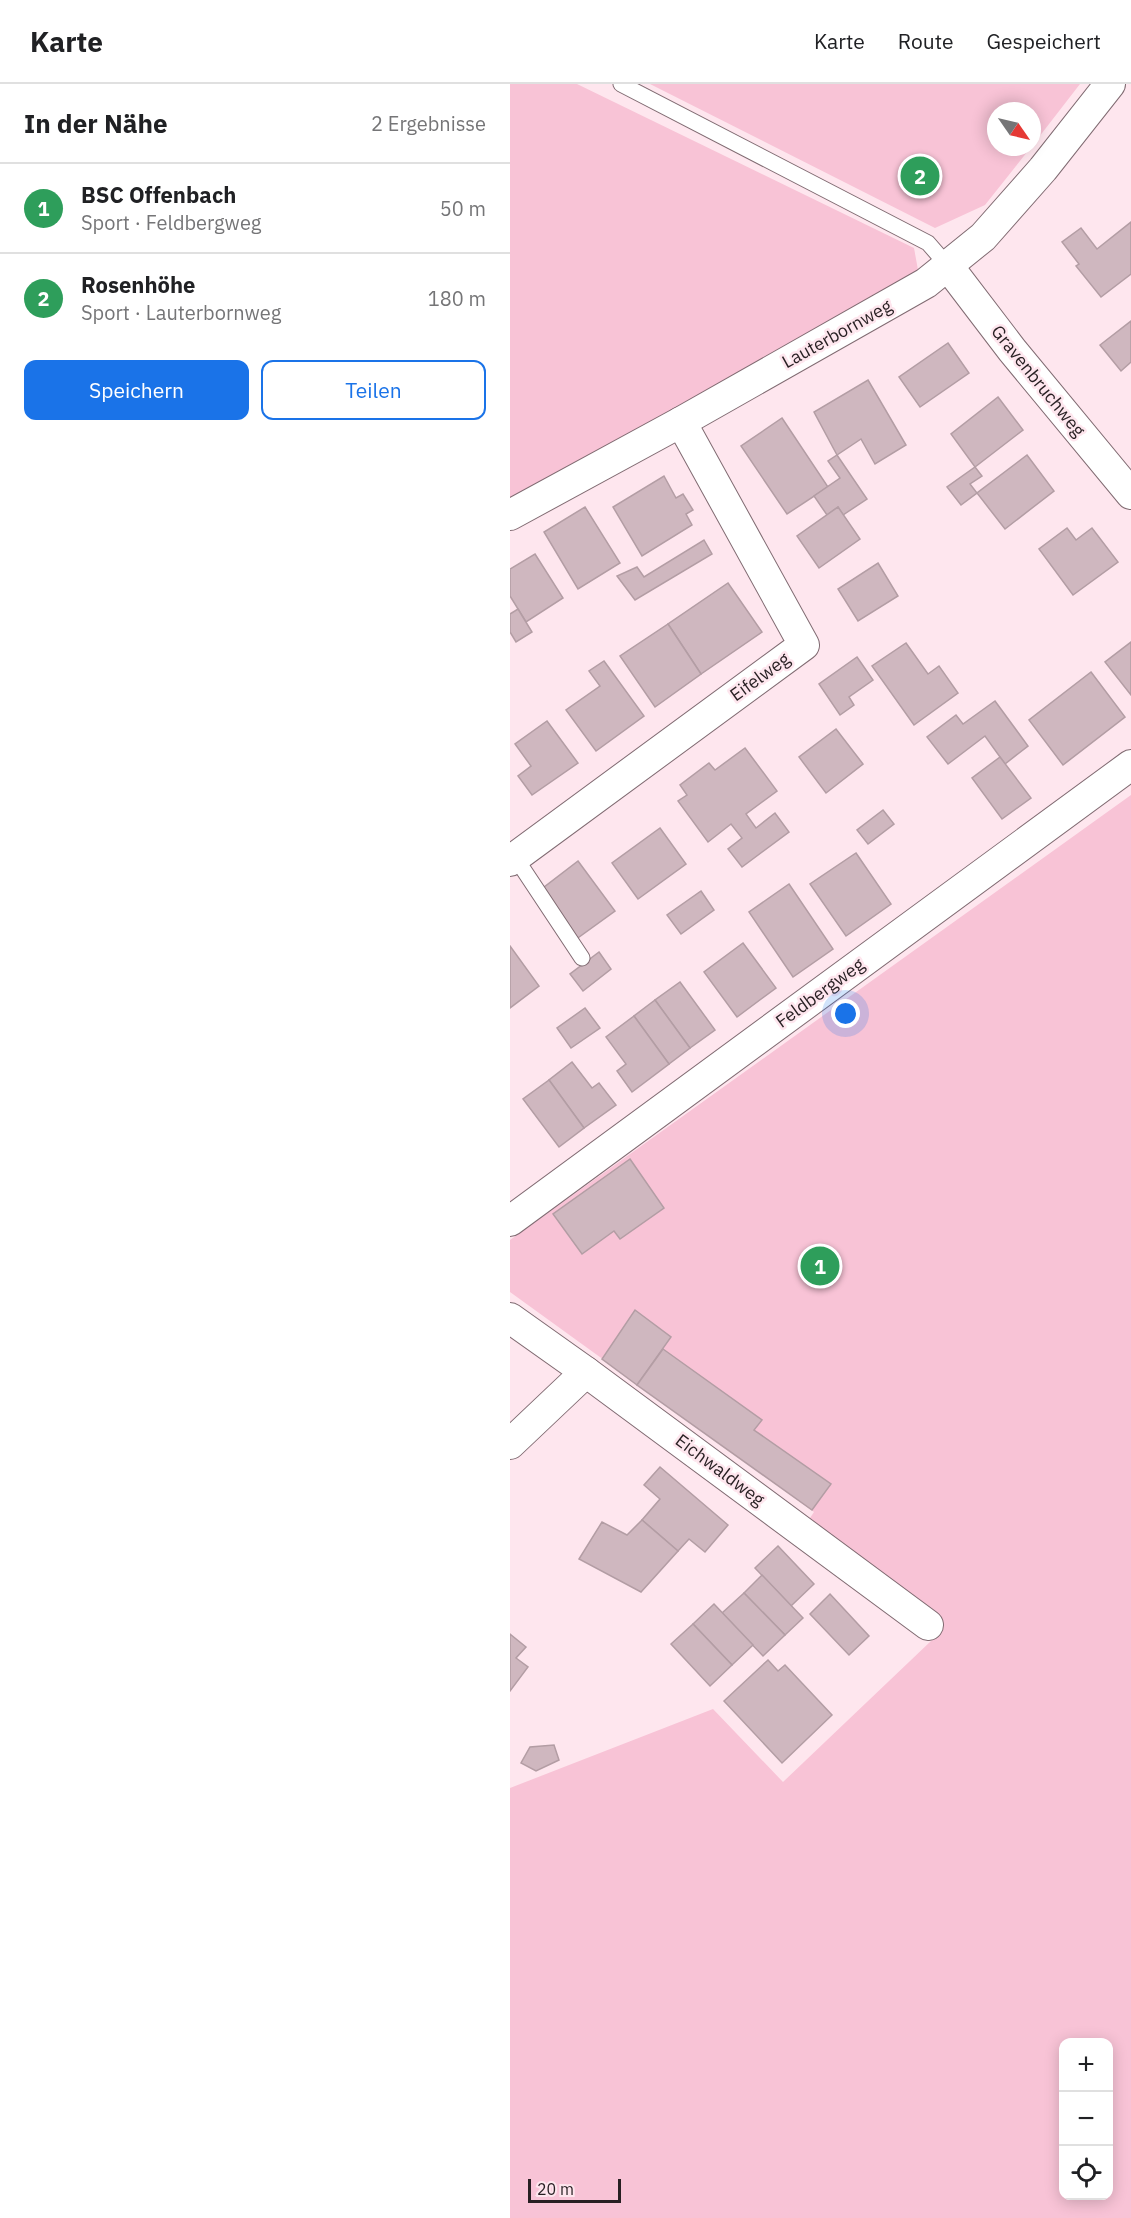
<!DOCTYPE html>
<html lang="de">
<meta charset="utf-8">
<style>
:root{--surface:#fff;--page:#f6f6f6;--text:#202124;--muted:#757577;--line:#e0e0e0;--accent:#1a73e8}
body{margin:0;font-family:"IBM Plex Sans",sans-serif;background:var(--page);color:var(--text)}
.controls{position:absolute;right:18px;bottom:18px;display:grid;overflow:hidden;border-radius:12px;box-shadow:0 3px 15px #0003}
.controls button{width:54px;height:54px;display:grid;place-items:center;padding:0;border:0;border-bottom:2px solid var(--line);background:var(--surface);color:var(--text);font:30px sans-serif}
.compass{position:absolute;left:477px;top:18px;width:54px;height:54px;border-radius:50%;background:var(--surface);box-shadow:0 3px 15px #0003;rotate:124deg}
.scale{position:absolute;left:18px;bottom:15px;width:93px;box-sizing:border-box;padding-left:6px;border:3px solid #271f22;border-top:0;font-size:16px;line-height:21px;white-space:nowrap;color:#271f22;-webkit-text-stroke:4px #fee6ee;paint-order:stroke}
.you{position:absolute;left:336px;top:930px;width:21px;height:21px;margin:-15px;border:4px solid #fff;border-radius:50%;background:#1a73e8;box-shadow:0 0 0 9px #1a73e833}
.badge{display:grid;place-items:center;width:39px;height:39px;border-radius:50%;background:var(--accent);color:#fff;font-size:20px;font-weight:700}
.pin{position:absolute;translate:-50% -50%;border:3px solid #fff;box-shadow:0 2px 6px #0006}
.list{margin:0;padding:0;list-style:none}
h2{display:flex;justify-content:space-between;align-items:center;height:78px;margin:0;padding:0 24px;font-size:26px}
h2 small{font-size:20px;font-weight:400;color:var(--muted)}
.list li{display:grid;grid-template-columns:39px 1fr auto;gap:18px;align-items:center;box-sizing:border-box;height:90px;padding:0 24px;border-top:2px solid var(--line)}
.list b{display:block;font-size:22px;white-space:nowrap}
.list p{margin:0;font-size:20px;white-space:nowrap;color:var(--muted)}
.list em{font-size:20px;font-style:normal;color:var(--muted)}
.actions{display:flex;gap:12px;padding:18px 24px}
.actions a{flex:1;padding:14px 0;border:2px solid var(--accent);border-radius:12px;text-align:center;font-size:21px;color:var(--accent)}
.actions .main{background:var(--accent);color:#fff}
.icon{flex:none;width:33px;height:33px;fill:none;stroke:currentColor;stroke-width:2;stroke-linecap:round;stroke-linejoin:round}
.map{position:relative;flex:none;width:621px;height:2134px;overflow:hidden}
header{display:flex;align-items:center;gap:36px;box-sizing:border-box;height:84px;padding:0 30px;background:var(--surface);border-bottom:2px solid var(--line)}
header strong{font-size:28px}
nav{display:flex;gap:33px;margin-inline-start:auto;font-size:21px}
main{display:flex}
aside{flex:1;background:var(--surface)}
.map>svg:first-child{display:block}
</style>
<header>
<strong>Karte</strong>
<nav><a>Karte</a><a>Route</a><a>Gespeichert</a></nav>
</header>
<main>
<aside>
<h2>In der Nähe<small>2 Ergebnisse</small></h2>
<ul class="list">
<li><span class="badge" style="background:#2e9e5b">1</span><div><b>BSC Offenbach</b><p>Sport · Feldbergweg</p></div><em>50 m</em></li>
<li><span class="badge" style="background:#2e9e5b">2</span><div><b>Rosenhöhe</b><p>Sport · Lauterbornweg</p></div><em>180 m</em></li>
</ul>
<div class="actions"><a class="main">Speichern</a><a>Teilen</a></div>
</aside>
<div class="map">
<svg width="621" height="2134" viewBox="0 0 621 2134">
<rect width="100%" height="100%" fill="#fee6ee"/>
<g fill="#f8c3d6" fill-rule="evenodd">
<path d="M0,0H67L404,164L412,208L0,424Z"/>
<path d="M140,0H570L522,62V27H486V63H521L475,121L425,144Z"/>
<path d="M621,711V2134H0V1704L203,1625L273,1698L421,1557L433,1541L294,1443L304,1428L0,1208V1156ZM554,1958H598V2112H554Z"/>
</g>
<g fill="#cfb7bf" stroke="#b39da4" stroke-width="1.5">
<path d="M621,138V190L591,213L566,182L569,180L552,158L571,144L587,165Z"/>
<path d="M621,237V278L611,287L590,261Z"/>
<path d="M438,259L459,289L410,323L389,293Z"/>
<path d="M358,296L396,361L365,380L351,355L327,371L304,328Z"/>
<path d="M488,313L513,346L465,383L441,350Z"/>
<path d="M272,334L318,403L277,430L231,362Z"/>
<path d="M327,371L357,415L333,431L328,423L317,431L304,412L330,394L318,377Z"/>
<path d="M517,371L544,407L495,445L467,409Z"/>
<path d="M465,383L472,392L460,400L467,409L451,421L437,403Z"/>
<path d="M154,392L166,414L173,410L183,426L176,430L182,441L132,472L103,423Z"/>
<path d="M75,423L110,479L68,505L34,448Z"/>
<path d="M328,423L350,455L309,484L287,452Z"/>
<path d="M557,444L566,456L582,444L608,478L563,511L529,465Z"/>
<path d="M194,456L202,470L125,516L107,492L127,483L134,493Z"/>
<path d="M25,470L53,514L16,538L0,512V485Z"/>
<path d="M368,479L388,512L348,537L328,505Z"/>
<path d="M218,499L252,548L191,590L158,540Z"/>
<path d="M8,525L22,548L6,558L0,548V530Z"/>
<path d="M158,540L191,590L145,623L110,572Z"/>
<path d="M621,558V611L595,578Z"/>
<path d="M396,559L418,590L429,582L448,609L404,641L362,582Z"/>
<path d="M347,573L363,596L339,613L344,621L330,631L309,600Z"/>
<path d="M94,577L134,632L86,667L56,626L90,602L79,587Z"/>
<path d="M581,588L615,633L553,681L519,636Z"/>
<path d="M485,617L518,662L495,680L475,652L438,680L417,653L446,631L453,640Z"/>
<path d="M37,637L68,679L22,711L8,692L21,682L5,660Z"/>
<path d="M326,645L353,680L316,709L289,673Z"/>
<path d="M235,664L267,707L236,730L246,744L265,729L279,748L232,783L218,765L232,754L221,740L198,758L168,717L177,711L170,701L199,679L205,686Z"/>
<path d="M490,673L521,714L492,735L462,694Z"/>
<path d="M373,726L384,740L358,760L347,746Z"/>
<path d="M150,744L176,780L128,815L102,779Z"/>
<path d="M346,769L381,820L336,852L300,800Z"/>
<path d="M68,777L105,827L65,856L29,807Z"/>
<path d="M279,800L323,865L283,893L239,828Z"/>
<path d="M191,807L204,826L171,850L157,831Z"/>
<path d="M233,859L266,904L227,933L194,888Z"/>
<path d="M0,862L29,902L0,924Z"/>
<path d="M89,868L101,885L73,907L60,890Z"/>
<path d="M170,898L205,946L180,964L145,916Z"/>
<path d="M145,916L180,964L159,980L124,932Z"/>
<path d="M75,924L90,944L61,964L47,944Z"/>
<path d="M124,932L159,980L122,1008L107,987L116,980L96,953Z"/>
<path d="M62,978L82,1004L89,999L106,1021L74,1044L39,996Z"/>
<path d="M39,996L74,1044L49,1063L13,1015Z"/>
<path d="M120,1075L154,1124L110,1155L104,1147L72,1170L43,1130Z"/>
<path d="M125,1226L161,1253L127,1301L92,1275Z"/>
<path d="M153,1265L252,1336L244,1346L321,1400L302,1426L127,1301Z"/>
<path d="M150,1383L218,1441L195,1468L179,1455L168,1467L132,1436L150,1415L134,1401Z"/>
<path d="M132,1436L168,1467L131,1508L69,1475L92,1438L117,1451Z"/>
<path d="M268,1462L304,1500L281,1522L245,1484Z"/>
<path d="M252,1491L293,1534L275,1551L234,1509Z"/>
<path d="M234,1509L275,1551L253,1572L212,1529Z"/>
<path d="M320,1510L359,1552L339,1571L300,1530Z"/>
<path d="M204,1520L243,1561L222,1581L183,1540Z"/>
<path d="M183,1540L222,1581L200,1602L161,1560Z"/>
<path d="M0,1550L16,1563L6,1574L18,1583L0,1607Z"/>
<path d="M258,1576L268,1587L275,1581L322,1631L272,1679L214,1617Z"/>
<path d="M44,1661L49,1676L26,1687L11,1679L20,1663Z"/>
</g>
<g fill="none" stroke-linecap="round" stroke-linejoin="round">
<g stroke="#806b72" stroke-width="17">
<g id="lane">
<path d="M111,0L418,159L438,182"/>
<path d="M5,773L72,874"/>
</g>
</g>
<g stroke="#806b72" stroke-width="32">
<g id="street">
<path d="M438,182L502,266L621,410"/>
<path d="M0,431L171,338L416,199L473,153L533,85L600,0"/>
<path d="M0,777L294,561L171,338"/>
<path d="M0,1137L621,681"/>
<path d="M0,1234L76,1288L418,1541"/>
<path d="M0,1360L76,1288"/>
</g>
</g>
<use href="#lane" stroke="#fff" stroke-width="15"/>
<use href="#street" stroke="#fff" stroke-width="30"/>
</g>
<g text-anchor="middle" stroke-width="5" stroke-linejoin="round" paint-order="stroke">
<g font-size="18" fill="#271f22" stroke="#fee6ee">
<text transform="translate(327 250) rotate(-29)" y="6">Lauterbornweg</text>
<text transform="translate(528 297) rotate(51)" y="6">Gravenbruchweg</text>
<text transform="translate(250 593) rotate(-36)" y="6">Eifelweg</text>
<text transform="translate(310 909) rotate(-36)" y="6">Feldbergweg</text>
<text transform="translate(210 1386) rotate(37)" y="6">Eichwaldweg</text>
</g>
</g>
</svg>
<div class="controls">
<button>+</button>
<button>−</button>
<button><svg class="icon" aria-label="locate" viewBox="0 0 24 24"><circle cx="12" cy="12" r="6"/><path d="M12 2v4M12 18v4M2 12h4M18 12h4"/></svg></button>
</div>
<svg class="compass" viewBox="-18 -18 36 36"><path d="M0-13l5 13h-10z" fill="#e53935"/><path d="M0 13l5-13h-10z" fill="#757577"/></svg>
<div class="scale">20 m</div>
<div class="you"></div>
<div class="pin badge" style="left:310px;top:1182px;background:#2e9e5b">1</div>
<div class="pin badge" style="left:410px;top:92px;background:#2e9e5b">2</div>
</div>
</main>
